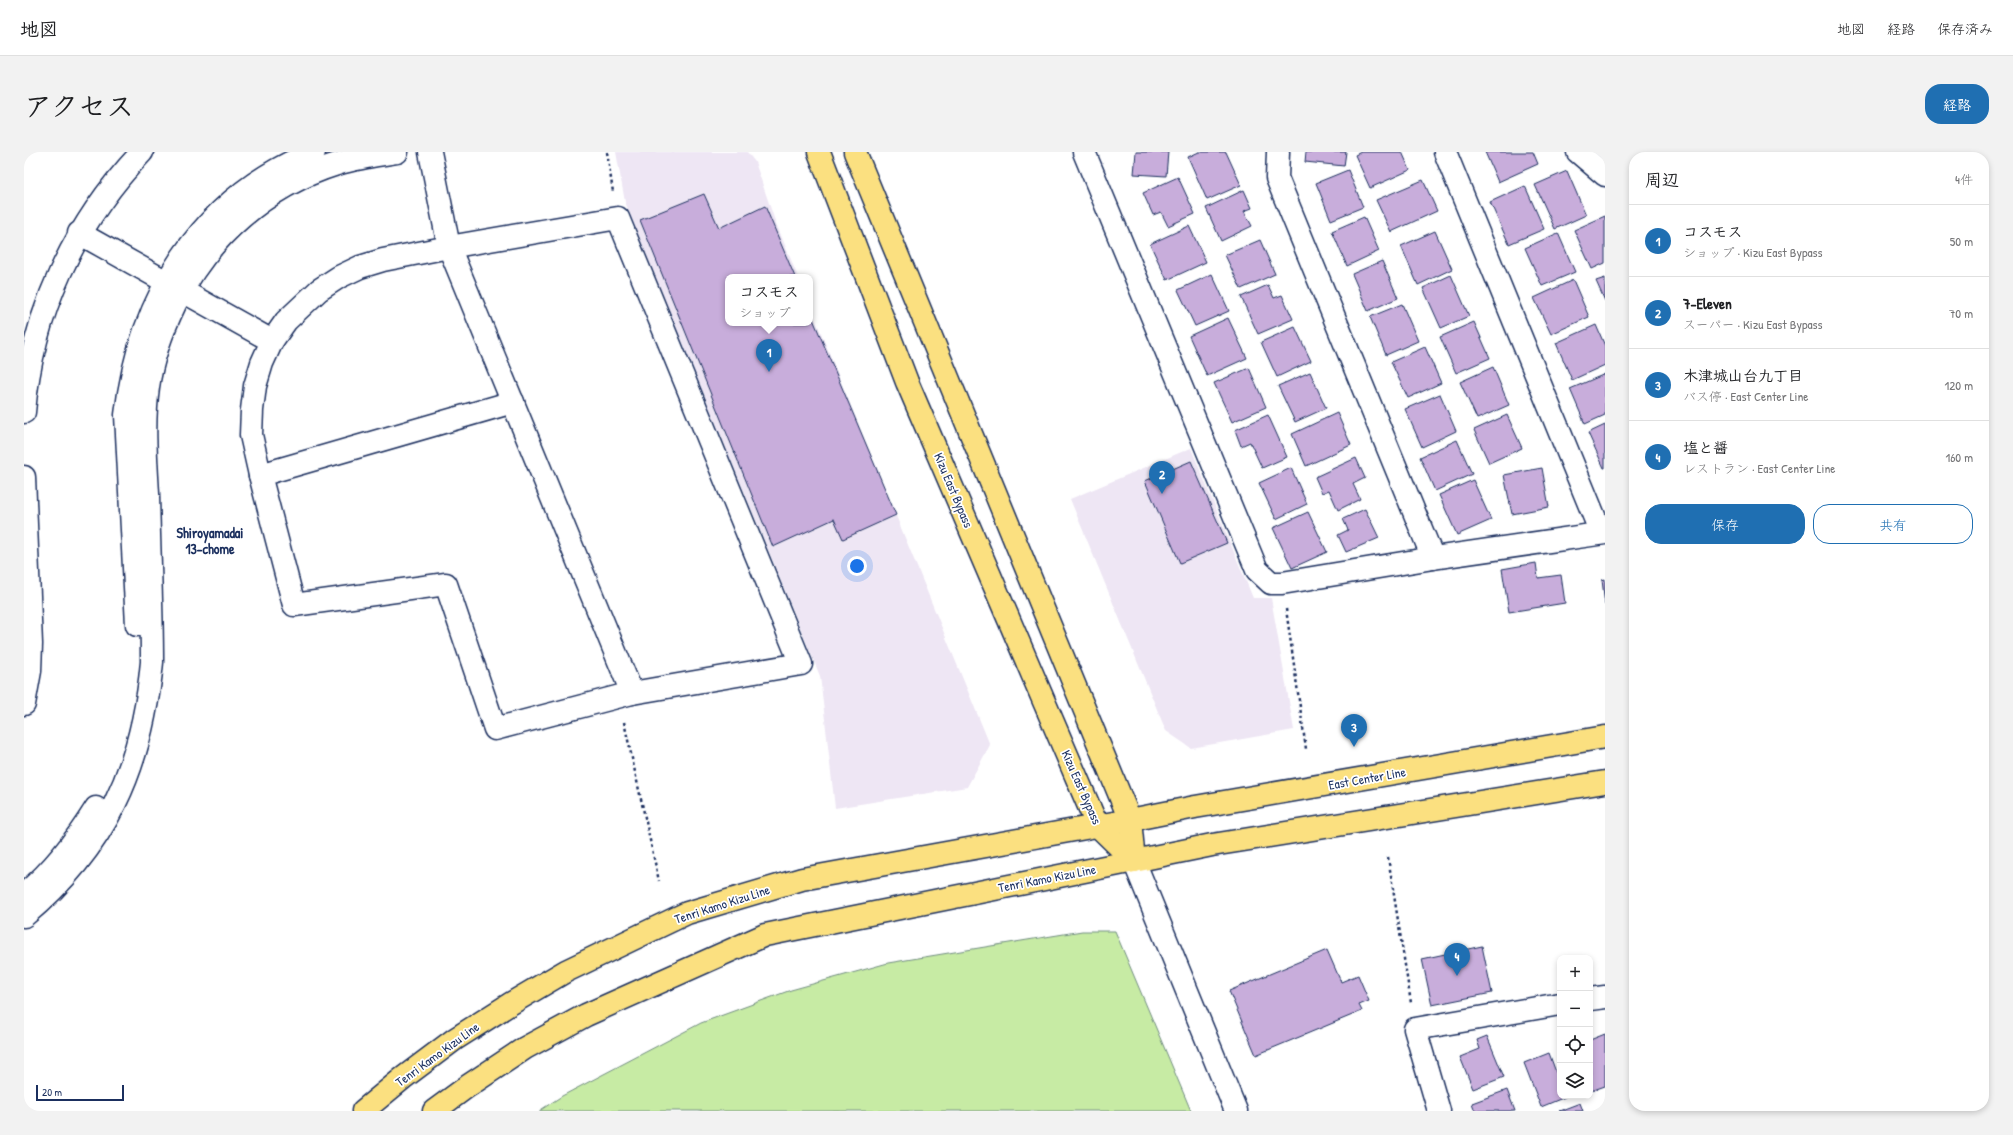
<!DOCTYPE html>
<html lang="ja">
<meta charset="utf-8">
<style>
:root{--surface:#fff;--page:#f2f2f2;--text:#202124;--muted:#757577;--line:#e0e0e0;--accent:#1f6fb2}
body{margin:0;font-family:"Patrick Hand","Klee One",sans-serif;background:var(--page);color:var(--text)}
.controls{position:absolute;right:12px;bottom:12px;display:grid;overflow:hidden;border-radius:8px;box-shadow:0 2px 6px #0003}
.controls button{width:36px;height:36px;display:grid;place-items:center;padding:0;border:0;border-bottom:1px solid var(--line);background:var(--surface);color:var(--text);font:20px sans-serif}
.scale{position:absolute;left:12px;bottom:10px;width:88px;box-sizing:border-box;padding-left:4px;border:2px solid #1b2f5e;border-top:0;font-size:11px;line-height:14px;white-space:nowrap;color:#1b2f5e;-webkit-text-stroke:3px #fff;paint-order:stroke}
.you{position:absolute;left:833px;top:414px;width:14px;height:14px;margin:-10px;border:3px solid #fff;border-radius:50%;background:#1a73e8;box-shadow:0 0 0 6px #1a73e833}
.badge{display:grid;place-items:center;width:26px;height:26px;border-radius:50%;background:var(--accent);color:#fff;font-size:13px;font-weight:700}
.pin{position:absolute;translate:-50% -33px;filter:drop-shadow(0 1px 2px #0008)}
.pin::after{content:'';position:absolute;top:21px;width:14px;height:12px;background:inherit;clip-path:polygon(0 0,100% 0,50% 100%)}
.popup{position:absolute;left:701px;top:122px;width:88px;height:52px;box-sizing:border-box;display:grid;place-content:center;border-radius:8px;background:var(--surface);filter:drop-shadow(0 1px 3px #0005);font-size:13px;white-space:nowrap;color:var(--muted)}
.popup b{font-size:15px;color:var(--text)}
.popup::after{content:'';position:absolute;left:50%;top:100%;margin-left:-8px;border:8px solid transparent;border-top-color:var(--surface)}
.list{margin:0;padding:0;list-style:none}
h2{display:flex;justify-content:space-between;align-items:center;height:52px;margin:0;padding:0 16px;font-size:17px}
h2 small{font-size:13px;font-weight:400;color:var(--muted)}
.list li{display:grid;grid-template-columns:26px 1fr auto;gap:12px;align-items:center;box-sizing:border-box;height:72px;padding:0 16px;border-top:1px solid var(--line)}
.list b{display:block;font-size:15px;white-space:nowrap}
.list p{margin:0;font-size:13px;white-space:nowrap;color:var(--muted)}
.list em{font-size:13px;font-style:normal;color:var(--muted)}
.actions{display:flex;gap:8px;padding:12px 16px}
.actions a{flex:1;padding:9px 0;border:1px solid var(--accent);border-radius:16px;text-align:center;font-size:14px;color:var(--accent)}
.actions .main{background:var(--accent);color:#fff}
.icon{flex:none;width:22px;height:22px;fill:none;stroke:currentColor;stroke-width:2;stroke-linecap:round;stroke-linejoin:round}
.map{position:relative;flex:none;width:1581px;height:959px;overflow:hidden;border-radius:16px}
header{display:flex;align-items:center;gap:24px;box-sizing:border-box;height:56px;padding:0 20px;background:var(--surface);border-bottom:1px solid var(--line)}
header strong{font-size:19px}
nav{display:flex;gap:22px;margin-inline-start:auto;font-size:14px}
.intro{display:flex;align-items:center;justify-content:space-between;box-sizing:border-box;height:96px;padding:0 24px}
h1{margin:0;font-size:28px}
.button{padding:10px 18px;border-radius:16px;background:var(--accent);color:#fff;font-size:14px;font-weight:700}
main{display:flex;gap:24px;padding:0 24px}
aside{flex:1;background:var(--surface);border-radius:16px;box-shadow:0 2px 6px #0003}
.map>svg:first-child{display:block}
</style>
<header>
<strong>地図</strong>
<nav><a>地図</a><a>経路</a><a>保存済み</a></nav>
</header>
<div class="intro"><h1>アクセス</h1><a class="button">経路</a></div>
<main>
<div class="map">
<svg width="1581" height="959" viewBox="0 0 1581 959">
<rect width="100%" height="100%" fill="#fff"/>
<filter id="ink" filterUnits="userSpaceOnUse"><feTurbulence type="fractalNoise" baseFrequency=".025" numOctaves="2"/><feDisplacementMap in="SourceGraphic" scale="8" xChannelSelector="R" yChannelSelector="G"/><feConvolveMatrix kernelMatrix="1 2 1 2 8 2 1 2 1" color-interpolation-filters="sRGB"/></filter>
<g filter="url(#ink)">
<g fill="#eee6f4">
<path d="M592,0H723L731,10L750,66L774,125H704V171H786V154L966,593L943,635L811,656L796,524L601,50Z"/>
<path d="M1167,296L1229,446H1247L1270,578L1167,596L1142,579L1046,347Z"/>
</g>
<path fill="#c7eba4" stroke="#718d81" d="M1058,779H1091L1167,959H515L538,944L677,871L767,838L864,811Z"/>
<g fill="#c8addb" stroke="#1b2f5e">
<path d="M1112,0H1144L1142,24L1110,22Z"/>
<path d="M1175,0H1202L1217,33L1183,48L1164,5Z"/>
<path d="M1282,0H1322L1320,14L1281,10Z"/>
<path d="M1337,0H1378L1386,18L1346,36L1331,3Z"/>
<path d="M1461,0H1509L1514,12L1474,30Z"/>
<path d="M1324,18L1339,55L1307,68L1292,31Z"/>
<path d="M1543,19L1562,63L1531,77L1511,33Z"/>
<path d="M1154,25L1171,62L1144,74L1137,60L1129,63L1119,41Z"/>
<path d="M1399,28L1413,59L1367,80L1352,48Z"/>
<path d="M1501,34L1520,77L1485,92L1466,50Z"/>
<path d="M1220,38L1228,56L1220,59L1228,74L1197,89L1182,56Z"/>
<path d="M680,42L695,76L741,54L771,125H704V171H786V160L872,363L819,387L810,367L749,395L616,68Z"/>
<path d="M1581,64V111L1568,117L1550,78Z"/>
<path d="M1340,65L1355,99L1323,114L1308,79Z"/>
<path d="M1165,74L1182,110L1143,128L1126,92Z"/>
<path d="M1411,79L1428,117L1394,133L1377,94Z"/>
<path d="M1534,81L1551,120L1518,134L1501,96Z"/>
<path d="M1236,88L1251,122L1217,137L1201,103Z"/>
<path d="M1358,109L1374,146L1344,159L1328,122Z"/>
<path d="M1188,122L1205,159L1171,174L1154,138Z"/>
<path d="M1427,123L1445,164L1417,176L1399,136Z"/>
<path d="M1581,126V149L1572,129Z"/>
<path d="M1549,128L1565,165L1527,182L1510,146Z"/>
<path d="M1244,133L1250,146L1258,143L1269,167L1234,182L1217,145Z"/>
<path d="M1378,152L1394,189L1362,203L1346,165Z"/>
<path d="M1204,166L1223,206L1183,224L1165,184Z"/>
<path d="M1450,170L1466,206L1432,221L1416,185Z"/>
<path d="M1572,173L1581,194V213L1548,228L1532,191Z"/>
<path d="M1271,175L1287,209L1253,225L1237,190Z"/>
<path d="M1401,195L1417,231L1384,246L1367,210Z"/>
<path d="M1469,215L1485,253L1453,267L1436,230Z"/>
<path d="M1225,216L1242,255L1208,270L1190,231Z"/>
<path d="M1286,220L1302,256L1271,270L1254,234Z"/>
<path d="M1581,222V263L1561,272L1546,237Z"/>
<path d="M1416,242L1432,279L1398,295L1381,257Z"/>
<path d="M1313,261L1327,293L1282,314L1268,282Z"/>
<path d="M1244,263L1263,305L1238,316L1226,290L1217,294L1211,278Z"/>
<path d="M1483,263L1498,296L1465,311L1450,278Z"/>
<path d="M1581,273V316H1580L1564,281Z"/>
<path d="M1433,288L1448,322L1411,339L1396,305Z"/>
<path d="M1332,306L1341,326L1329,332L1336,347L1314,358L1305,338L1298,341L1291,325Z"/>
<path d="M1167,309L1203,391L1156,411L1121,329Z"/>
<path d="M1267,316L1283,352L1252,367L1235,331Z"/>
<path d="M1518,316L1525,355L1488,362L1480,323Z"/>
<path d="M1449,328L1467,368L1433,383L1415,343Z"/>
<path d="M1341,357L1355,386L1322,400L1314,383L1324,378L1319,367Z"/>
<path d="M1284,360L1303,400L1268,416L1249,376Z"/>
<path d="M1512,411L1514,426L1537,423L1541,451L1485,460L1478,417Z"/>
<path d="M1581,427V453L1578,428Z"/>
<path d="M1458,794L1468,841L1408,853L1398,807Z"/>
<path d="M1303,798L1317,830L1334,823L1345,849L1335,853L1338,859L1232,903L1205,839Z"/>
<path d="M1581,882V934L1567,939L1566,888Z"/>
<path d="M1463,884L1480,925L1449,937L1436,905L1456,897L1453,888Z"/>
<path d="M1525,901L1536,931V944L1541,945L1517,955L1500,911Z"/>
<path d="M1483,938L1491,959H1451L1448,951Z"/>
<path d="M1556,951L1559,959H1535Z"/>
</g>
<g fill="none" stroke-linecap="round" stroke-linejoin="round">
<g stroke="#1b2f5e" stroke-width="25">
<g id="minor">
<path d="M406,0L425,95L608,541"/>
<path d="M1060,0L1233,418L1247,431H1258L1409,406L1581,381"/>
<path d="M1254,0L1253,26L1409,406"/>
<path d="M1421,0L1577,381"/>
<path d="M1554,0L1581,23"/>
<path d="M594,66L777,512L608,541L471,577L422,432L270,453L236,323L227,283L228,258L231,234L238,211L248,189L262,169L295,138L315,125L336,115L359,108L425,95Z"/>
<path d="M55,81L248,189"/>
<path d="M0,260C8,161 50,72 118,0"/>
<path d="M236,323L489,250"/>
<path d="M0,325L7,492L6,519L0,552"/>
<path d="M113,473L102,263C115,146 177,45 290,0"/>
<path d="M1110,709L1212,959"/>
<path d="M0,742C30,718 52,688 72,656"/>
<path d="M0,764C82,696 118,616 128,510C128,454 125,398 124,342C122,306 119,271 124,235C128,206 138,179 151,152C183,86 242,34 313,12C332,6 353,3 373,0"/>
<path d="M1566,847L1581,845"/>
<path d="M1415,959L1391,877L1536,852"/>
</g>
</g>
<g stroke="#1b2f5e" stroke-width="25">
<g id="major">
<path d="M339,959L379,926L431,887L486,852L542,819L663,761L778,727L1106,668"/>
<path d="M410,959L444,934L501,896L562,863L741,783L1110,709"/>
</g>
</g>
<g stroke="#1b2f5e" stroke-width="25">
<g id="highway">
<path d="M795,0L883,230L1073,673L1110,709"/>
<path d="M831,0L1106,668L1110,709"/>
<path d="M1106,668L1171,655L1581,585"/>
<path d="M1110,709L1188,693L1581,630"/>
</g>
</g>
<g stroke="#1b2f5e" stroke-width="2.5" stroke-dasharray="3 3" stroke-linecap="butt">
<path d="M583,0L589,40"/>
<path d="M1262,457L1282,597"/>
<path d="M600,570L635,729"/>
<path d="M1364,705L1387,851"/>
</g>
<use href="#minor" stroke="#fff" stroke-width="22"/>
<use href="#major" stroke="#fbe080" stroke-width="22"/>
<use href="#highway" stroke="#fbe080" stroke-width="22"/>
</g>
</g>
<g text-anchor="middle" stroke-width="3.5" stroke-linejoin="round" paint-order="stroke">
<g font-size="13" fill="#1b2f5e" stroke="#fff">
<text transform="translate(930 338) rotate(67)" y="5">Kizu East Bypass</text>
<text transform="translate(1343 626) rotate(-10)" y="5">East Center Line</text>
<text transform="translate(1058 635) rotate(66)" y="5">Kizu East Bypass</text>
<text transform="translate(1023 726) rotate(-11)" y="5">Tenri Kamo Kizu Line</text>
<text transform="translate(698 752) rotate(-18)" y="5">Tenri Kamo Kizu Line</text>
<text transform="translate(413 902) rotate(-36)" y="5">Tenri Kamo Kizu Line</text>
</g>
<g font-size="14" font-weight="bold" fill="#1b2f5e" stroke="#fff">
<text x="186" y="386">Shiroyamadai<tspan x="186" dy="16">13-chome</tspan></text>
</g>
</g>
</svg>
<div class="controls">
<button>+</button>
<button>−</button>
<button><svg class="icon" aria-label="locate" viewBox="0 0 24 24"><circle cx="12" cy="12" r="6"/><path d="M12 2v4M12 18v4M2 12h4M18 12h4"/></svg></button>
<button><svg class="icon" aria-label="layers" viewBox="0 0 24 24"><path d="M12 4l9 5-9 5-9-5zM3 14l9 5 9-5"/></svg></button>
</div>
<div class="scale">20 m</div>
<div class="you"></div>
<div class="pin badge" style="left:745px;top:220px">1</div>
<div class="popup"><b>コスモス</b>ショップ</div>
<div class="pin badge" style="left:1138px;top:342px">2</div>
<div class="pin badge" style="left:1330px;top:595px">3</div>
<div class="pin badge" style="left:1433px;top:824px">4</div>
</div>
<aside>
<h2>周辺<small>4件</small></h2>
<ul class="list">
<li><span class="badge">1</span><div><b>コスモス</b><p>ショップ · Kizu East Bypass</p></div><em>50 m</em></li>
<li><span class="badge">2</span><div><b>7-Eleven</b><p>スーパー · Kizu East Bypass</p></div><em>70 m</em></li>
<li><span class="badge">3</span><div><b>木津城山台九丁目</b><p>バス停 · East Center Line</p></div><em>120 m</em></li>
<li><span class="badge">4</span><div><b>塩と醤</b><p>レストラン · East Center Line</p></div><em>160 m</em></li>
</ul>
<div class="actions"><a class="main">保存</a><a>共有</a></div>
</aside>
</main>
